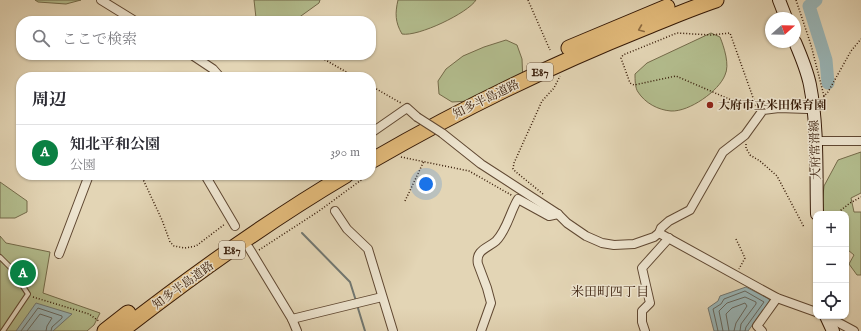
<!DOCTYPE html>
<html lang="ja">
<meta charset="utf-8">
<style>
:root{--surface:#fff;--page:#f7f7f7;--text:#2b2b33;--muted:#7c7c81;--line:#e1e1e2;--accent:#0b8043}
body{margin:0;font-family:"IM FELL English","Noto Serif JP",serif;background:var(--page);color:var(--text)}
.controls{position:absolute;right:12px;bottom:12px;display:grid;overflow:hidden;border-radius:8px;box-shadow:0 1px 3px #0004}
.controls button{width:36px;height:36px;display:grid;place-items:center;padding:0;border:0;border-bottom:1px solid var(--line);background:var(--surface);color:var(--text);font:20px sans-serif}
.compass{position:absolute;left:765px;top:12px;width:36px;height:36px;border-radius:50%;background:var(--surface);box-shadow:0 1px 3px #0004;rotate:70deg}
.you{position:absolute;left:426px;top:184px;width:14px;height:14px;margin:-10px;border:3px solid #fff;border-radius:50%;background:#1a73e8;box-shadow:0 0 0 6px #1a73e833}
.badge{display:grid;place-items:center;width:26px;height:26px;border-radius:50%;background:var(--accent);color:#fff;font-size:13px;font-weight:700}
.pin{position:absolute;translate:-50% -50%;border:2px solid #fff;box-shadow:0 1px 4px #0006}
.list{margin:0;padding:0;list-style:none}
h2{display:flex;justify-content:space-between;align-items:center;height:52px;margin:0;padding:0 16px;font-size:17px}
h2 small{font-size:13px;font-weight:400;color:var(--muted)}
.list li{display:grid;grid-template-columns:26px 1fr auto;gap:12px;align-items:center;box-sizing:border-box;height:56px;padding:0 16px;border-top:1px solid var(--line)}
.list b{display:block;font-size:15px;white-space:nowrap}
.list p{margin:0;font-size:13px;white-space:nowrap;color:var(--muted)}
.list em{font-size:13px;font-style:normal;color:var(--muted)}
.icon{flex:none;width:22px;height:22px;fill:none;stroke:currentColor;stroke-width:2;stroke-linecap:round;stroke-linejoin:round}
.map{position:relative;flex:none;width:861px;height:331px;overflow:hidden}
.search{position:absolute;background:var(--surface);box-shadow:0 1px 3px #0004;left:16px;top:16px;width:360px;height:44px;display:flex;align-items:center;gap:10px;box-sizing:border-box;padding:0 14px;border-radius:16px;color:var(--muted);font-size:15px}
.panel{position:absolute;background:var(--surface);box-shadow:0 1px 3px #0004;left:16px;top:72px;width:360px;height:108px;border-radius:16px}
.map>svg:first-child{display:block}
</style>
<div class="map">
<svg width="861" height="331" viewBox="0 0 861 331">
<rect width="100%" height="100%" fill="#e3d5b5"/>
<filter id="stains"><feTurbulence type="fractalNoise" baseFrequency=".005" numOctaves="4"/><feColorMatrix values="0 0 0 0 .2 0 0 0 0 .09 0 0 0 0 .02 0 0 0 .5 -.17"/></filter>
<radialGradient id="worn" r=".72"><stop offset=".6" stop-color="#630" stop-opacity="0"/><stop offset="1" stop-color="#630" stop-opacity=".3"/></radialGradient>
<g fill="#b3bd8e" stroke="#746b4a">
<path d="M35,0H81L66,4L38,2Z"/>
<path d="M254,0H320L319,3L294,21H258L256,18Z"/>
<path d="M398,0H476C468,13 418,37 402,34C395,22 395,13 398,0Z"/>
<path d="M711,33L720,37C724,47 730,65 725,75C719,91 689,112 671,111C658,110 645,103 638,92C635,88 635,79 635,74L647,63Z"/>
<path d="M506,40L517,45L522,59L523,84L470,101L452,102L439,94L438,81L446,69L463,56L484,47Z"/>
<path d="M861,152V193L851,198L854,212H861V275H857L849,264L854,255L848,250L846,251V214H821L824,186L838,160Z"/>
<path d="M0,182L27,201V212L15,218H0Z"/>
<path d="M0,236L6,243L50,252L43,293L100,313L94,325L87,331H0Z"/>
</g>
<g fill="#99b6b8" stroke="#717771">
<path d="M746,287L769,299L770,301L748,331H714L708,308L718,301L720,296Z"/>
<path d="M36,303L72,314L53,331H16Z"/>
</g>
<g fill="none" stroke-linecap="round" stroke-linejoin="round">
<g stroke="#67685f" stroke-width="1">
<path d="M21,331L38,308L62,316V318L52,327L51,331"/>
<path d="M27,331L40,314L52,318L47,326L46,331"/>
<path d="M718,331L713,309L721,304L724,299L745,291L764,302L746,327L745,331"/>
<path d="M723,331L719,311L727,303L745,297L756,302V304L741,324L740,331"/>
<path d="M729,331L726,314L732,308L745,303L747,306L736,323L734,331"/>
</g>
<g stroke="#717771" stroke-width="2">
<path d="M302,233L350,282L356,301"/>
<path d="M357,305L365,331"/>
</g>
<path stroke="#99b6b8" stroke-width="13" d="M816,0L809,6L826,60L828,83"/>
<g stroke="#604832" stroke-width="6">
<path id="lane" d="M0,257L10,267L28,294L3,331"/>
</g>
<g stroke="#604832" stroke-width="10">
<g id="street">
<path d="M101,0L135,21"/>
<path d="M192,55L213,69L220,77"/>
<path d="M371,133L407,108L417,117"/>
<path d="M442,133L481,164L558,214L567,223L586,236L602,243L614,245L634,244L654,237L659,233L661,228L669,221L690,210L723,152L745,135L763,110L779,108L807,109L814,108"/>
<path d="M815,141H861"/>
<path d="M205,175L235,226"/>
<path d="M335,211L347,229L368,249L393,331"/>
<path d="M659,233L777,298L816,312"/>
<path d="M249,248L292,319L297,331"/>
<path d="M59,254L89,175"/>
<path d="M826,316L854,331"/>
<path d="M292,319L382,297"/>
<path d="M481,331L491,303L487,288L478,264C475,250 488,248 496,241C507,230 510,212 518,199L549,216L558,214"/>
<path d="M645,331L642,322V311L650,303L642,268L669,238"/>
<path d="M762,331L757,326L777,298"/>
</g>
</g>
<g stroke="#351906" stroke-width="14">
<g id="secondary">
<path d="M779,0L786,18"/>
<path d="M795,42C801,56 807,70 810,85C818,127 816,171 817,214"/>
<path d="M826,316L833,331"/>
</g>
</g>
<g stroke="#351906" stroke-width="17">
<g id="highway">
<path d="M569,48L667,7"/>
<path d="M371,161C459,110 551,65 646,27C669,18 692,8 716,0"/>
<path d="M105,331L128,313"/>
<path d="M121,331C193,275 268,221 346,175"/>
</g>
</g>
<g stroke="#351906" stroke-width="1.5" stroke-dasharray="1 2" stroke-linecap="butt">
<path d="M528,0L550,50"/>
<path d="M796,0L811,45L824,96"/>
<path d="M322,58L355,77"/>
<path d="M371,86L401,103"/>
<path d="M784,100L790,99"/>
<path d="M823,103L824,96L828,92L851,51L861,39"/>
<path d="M755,109H752L676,76L634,85L630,83L621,58L623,55L677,33L711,35L730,33L756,106"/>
<path d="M746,144V148L750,155L760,161L777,176L804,227"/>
<path d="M401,157L469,171L513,196"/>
<path d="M141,175L162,220L170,242L174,246L185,248L196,246L225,224"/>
<path d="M543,194L516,172L513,169L514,163L542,101L554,88L560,76"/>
<path d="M405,201L424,161"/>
<path d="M836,214L850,203L861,197"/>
<path d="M736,239L745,258L739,269"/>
<path d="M259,250L319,211L368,175"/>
<path d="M33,297L89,314L100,322"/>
</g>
<use href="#lane" stroke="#ede4cf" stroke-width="4"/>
<use href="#street" stroke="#ede4cf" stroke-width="8"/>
<use href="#secondary" stroke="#ede4cf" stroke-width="12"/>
<use href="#highway" stroke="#e2ba7a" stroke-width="15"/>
<g stroke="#604832" stroke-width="10" stroke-linecap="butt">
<path id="street-bridge" d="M417,117L442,133"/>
</g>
<use href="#street-bridge" stroke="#ede4cf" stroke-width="8"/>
</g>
<defs><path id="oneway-chevron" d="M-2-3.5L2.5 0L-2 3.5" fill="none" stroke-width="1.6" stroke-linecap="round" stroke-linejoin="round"/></defs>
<use stroke="#8c6a40" href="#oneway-chevron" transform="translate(641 29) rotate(158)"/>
<circle fill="#8f2418" stroke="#ede4cf" stroke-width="1.5" cx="710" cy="105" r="4"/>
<g text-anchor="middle" stroke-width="3" stroke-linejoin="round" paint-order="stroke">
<g fill="#ede4cf" stroke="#6c5642" stroke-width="1">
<rect x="527" y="63" width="26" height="18" rx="3"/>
<rect x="219" y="241" width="26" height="18" rx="3"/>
</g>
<g font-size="11" font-weight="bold" fill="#351906">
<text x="540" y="76">E87</text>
<text x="232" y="254">E87</text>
</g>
<g font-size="12" fill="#351906" stroke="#ede4cf">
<text transform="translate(486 99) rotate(-26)" y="4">知多半島道路</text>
<text transform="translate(815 150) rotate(-92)" y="4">大府常滑線</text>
<text transform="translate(183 285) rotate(-36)" y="4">知多半島道路</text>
</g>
<g font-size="12" font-weight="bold" fill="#351906" stroke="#ede4cf" text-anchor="start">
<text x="718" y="109">大府市立米田保育園</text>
</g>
<g font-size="13" fill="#351906" stroke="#ede4cf">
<text x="610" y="296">米田町四丁目</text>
</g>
</g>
<rect width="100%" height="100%" filter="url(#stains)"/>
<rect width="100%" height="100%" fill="url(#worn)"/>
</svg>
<div class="controls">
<button>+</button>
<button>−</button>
<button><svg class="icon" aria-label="locate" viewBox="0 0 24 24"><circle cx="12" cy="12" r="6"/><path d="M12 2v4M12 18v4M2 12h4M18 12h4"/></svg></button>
</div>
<svg class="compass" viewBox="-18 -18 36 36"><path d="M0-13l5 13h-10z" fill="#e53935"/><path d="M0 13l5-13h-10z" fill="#7c7c81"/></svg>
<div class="you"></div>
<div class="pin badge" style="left:23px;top:273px">A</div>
<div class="search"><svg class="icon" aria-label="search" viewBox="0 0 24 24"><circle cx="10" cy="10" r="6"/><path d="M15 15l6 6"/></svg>ここで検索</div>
<section class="panel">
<h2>周辺<small></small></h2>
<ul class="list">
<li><span class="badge">A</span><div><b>知北平和公園</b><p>公園</p></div><em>390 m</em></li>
</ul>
</section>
</div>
